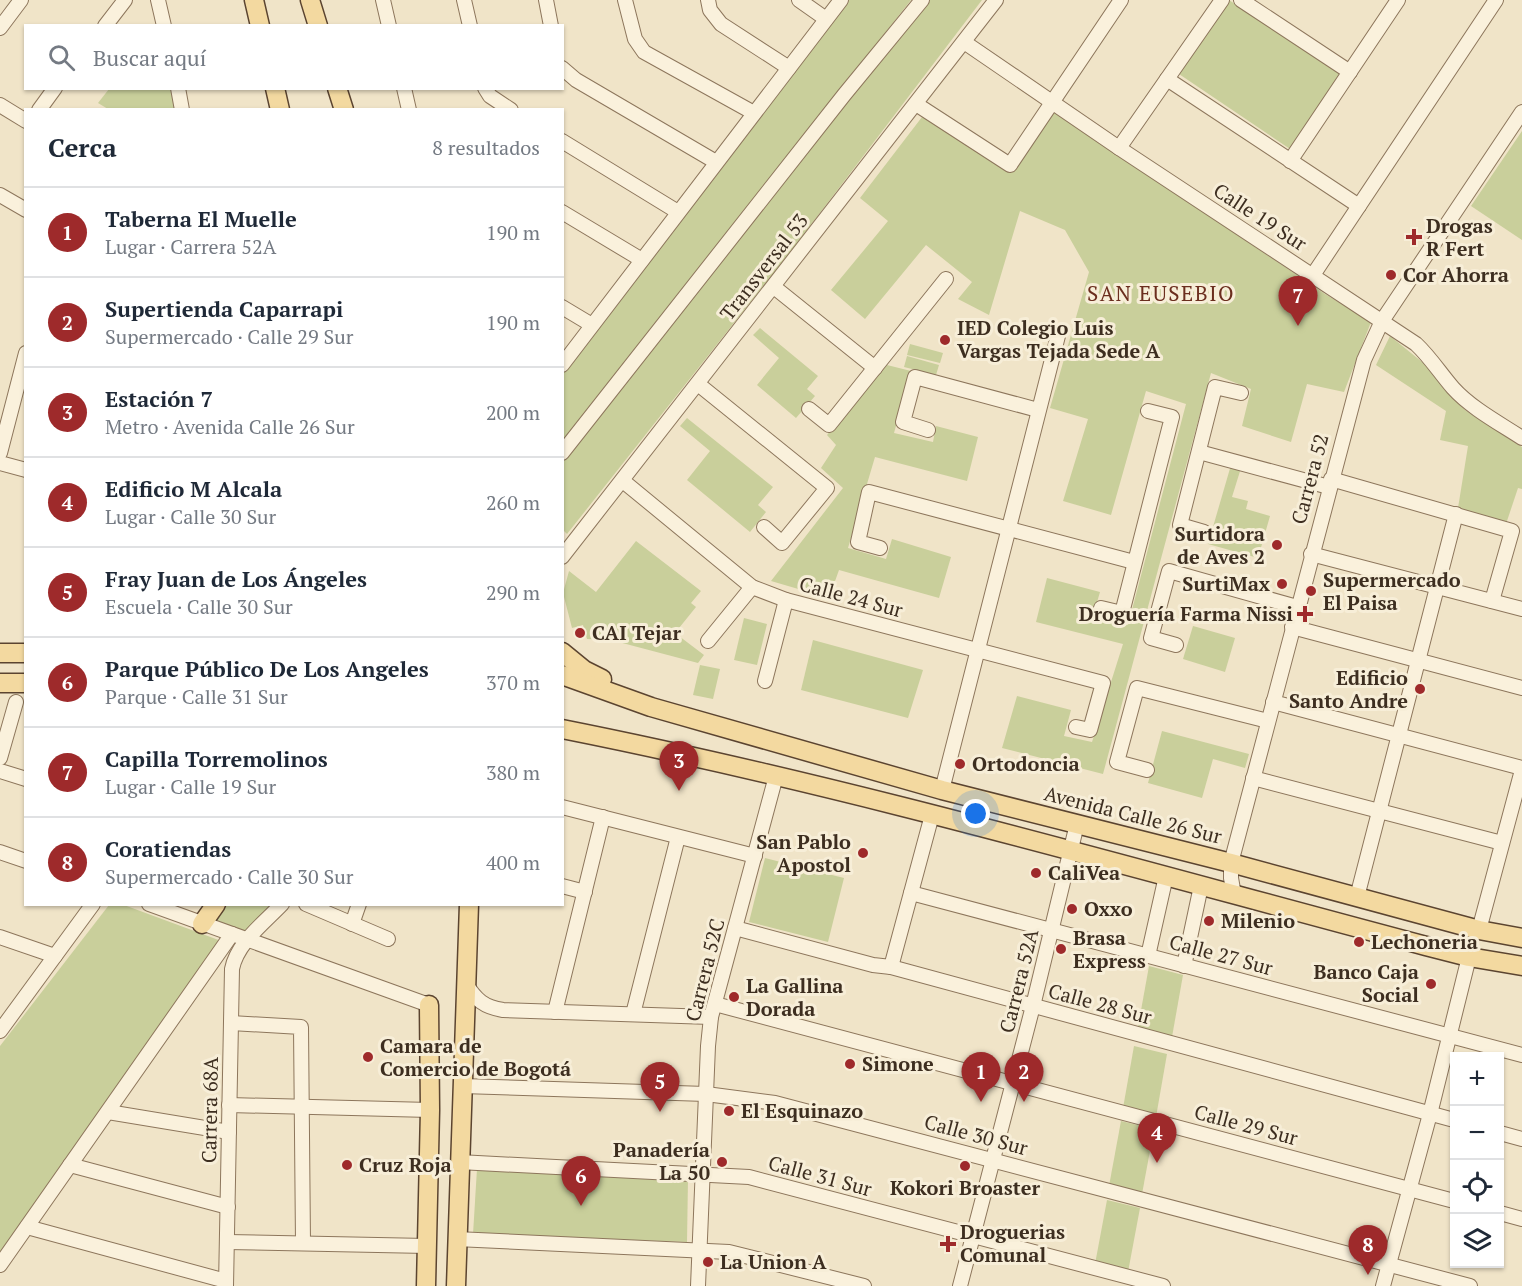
<!DOCTYPE html>
<html lang="es">
<meta charset="utf-8">
<style>
:root{--surface:#fff;--page:#f2f2f3;--text:#1f2937;--muted:#747a83;--line:#e0e1e3;--accent:#9e2a2b}
body{margin:0;font-family:"PT Serif",serif;background:var(--page);color:var(--text)}
.controls{position:absolute;right:18px;bottom:18px;display:grid;overflow:hidden;border-radius:0px;box-shadow:0 2px 4px #0004}
.controls button{width:54px;height:54px;display:grid;place-items:center;padding:0;border:0;border-bottom:2px solid var(--line);background:var(--surface);color:var(--text);font:30px sans-serif}
.you{position:absolute;left:976px;top:814px;width:21px;height:21px;margin:-15px;border:4px solid #fff;border-radius:50%;background:#1a73e8;box-shadow:0 0 0 9px #1a73e833}
.badge{display:grid;place-items:center;width:39px;height:39px;border-radius:50%;background:var(--accent);color:#fff;font-size:20px;font-weight:700}
.pin{position:absolute;translate:-50% -50px;filter:drop-shadow(0 2px 3px #0008)}
.pin::after{content:'';position:absolute;top:32px;width:21px;height:18px;background:inherit;clip-path:polygon(0 0,100% 0,50% 100%)}
.list{margin:0;padding:0;list-style:none}
h2{display:flex;justify-content:space-between;align-items:center;height:78px;margin:0;padding:0 24px;font-size:26px}
h2 small{font-size:20px;font-weight:400;color:var(--muted)}
.list li{display:grid;grid-template-columns:39px 1fr auto;gap:18px;align-items:center;box-sizing:border-box;height:90px;padding:0 24px;border-top:2px solid var(--line)}
.list b{display:block;font-size:22px;white-space:nowrap}
.list p{margin:0;font-size:20px;white-space:nowrap;color:var(--muted)}
.list em{font-size:20px;font-style:normal;color:var(--muted)}
.icon{flex:none;width:33px;height:33px;fill:none;stroke:currentColor;stroke-width:2;stroke-linecap:round;stroke-linejoin:round}
.map{position:relative;flex:none;width:1522px;height:1286px;overflow:hidden}
.search{position:absolute;background:var(--surface);box-shadow:0 2px 4px #0004;left:24px;top:24px;width:540px;height:66px;display:flex;align-items:center;gap:15px;box-sizing:border-box;padding:0 21px;border-radius:0px;color:var(--muted);font-size:22px}
.panel{position:absolute;background:var(--surface);box-shadow:0 2px 4px #0004;left:24px;top:108px;width:540px;height:798px;border-radius:0px}
.map>svg:first-child{display:block}
</style>
<div class="map">
<svg width="1522" height="1286" viewBox="0 0 1522 1286">
<rect width="100%" height="100%" fill="#f0e4c8"/>
<g fill="#c9cf9b">
<path d="M849,0H911L563,443L562,373L794,66Z"/>
<path d="M930,0H982L791,251L567,534L563,530V460L602,407L841,107Z"/>
<path d="M1229,0L1341,75L1290,149L1179,74Z"/>
<path d="M109,89H170L176,109H108L98,103Z"/>
<path d="M1053,111L1325,294L1371,322L1344,392L1307,384L1291,442L1242,426L1251,389L1211,373L1103,774L1002,748L1017,696L1071,710L1064,736L1092,742L1123,644L1036,622L1047,578L1100,592L1093,616L1128,625L1186,404L1146,391L1111,515L1063,501L1088,419L1050,408L1089,272L1065,230L1020,211L989,315L958,299L972,282L926,245L865,319L831,290L888,221L860,198L922,117L1011,173Z"/>
<path d="M1522,131V240L1471,206Z"/>
<path d="M760,328L818,376L807,389L815,396L796,418L757,385L779,358L753,335Z"/>
<path d="M1390,336L1427,366L1444,389L1465,410L1522,447V489L1518,488L1506,524L1458,508L1468,446L1440,440L1446,411L1376,365Z"/>
<path d="M910,344L943,353L940,363L907,355Z"/>
<path d="M907,356L939,365L936,375L904,367Z"/>
<path d="M887,365L911,371L894,433L933,442L936,426L978,437L967,481L875,457L848,548L886,559L892,539L951,557L939,598L839,570L829,598L771,581L843,488L821,468L836,445L827,435Z"/>
<path d="M687,418L773,487L758,505L766,512L750,532L687,480L710,451L680,426Z"/>
<path d="M1231,465L1241,468L1232,497L1248,501L1246,509L1270,516L1258,558L1208,544Z"/>
<path d="M636,541L701,591L691,603L696,607L675,633L704,655L698,663L611,640L587,639L583,625L572,628L563,593L569,571L596,592Z"/>
<path d="M744,618L767,624L757,665L734,660Z"/>
<path d="M1193,626L1235,638L1225,672L1183,659Z"/>
<path d="M813,640L923,670L908,718L801,690Z"/>
<path d="M700,665L720,669L713,699L693,695Z"/>
<path d="M1162,731L1249,754L1245,768L1213,759L1202,798L1148,783Z"/>
<path d="M765,858L844,878L828,942L749,922Z"/>
<path d="M109,905H124L224,942L0,1254V1046Z"/>
<path d="M223,905H273L247,933L210,921Z"/>
<path d="M1149,966L1183,975L1172,1037L1138,1027Z"/>
<path d="M1134,1046L1167,1054L1156,1117L1123,1108Z"/>
<path d="M1121,1121L1154,1129L1142,1194L1109,1186Z"/>
<path d="M477,1169L688,1178L687,1242L473,1234Z"/>
<path d="M1107,1200L1140,1208L1128,1272L1095,1264Z"/>
</g>
<g fill="none" stroke-linecap="round" stroke-linejoin="round">
<g stroke="#8d765c" stroke-width="16">
<g id="minor">
<path d="M158,0L164,26"/>
<path d="M383,0L389,26"/>
<path d="M464,0L470,26"/>
<path d="M546,0L551,26"/>
<path d="M625,0L635,39L644,52L754,113"/>
<path d="M708,0L710,10L721,24L789,68"/>
<path d="M799,0L826,19"/>
<path d="M1241,0L1350,72"/>
<path d="M105,26L125,0"/>
<path d="M0,28L21,0"/>
<path d="M964,42L1119,148L1416,344C1430,357 1440,373 1453,388C1471,408 1499,423 1522,438"/>
<path d="M562,68L576,80L716,162"/>
<path d="M1167,79L1359,206"/>
<path d="M178,88L182,110"/>
<path d="M404,88L409,110"/>
<path d="M485,88L490,96L511,110"/>
<path d="M916,104L1010,165L1121,0"/>
<path d="M0,105L26,121"/>
<path d="M39,110L55,88"/>
<path d="M562,141L678,212"/>
<path d="M1119,148L1222,0"/>
<path d="M1290,161L1398,0"/>
<path d="M0,195L26,210"/>
<path d="M562,212L642,260"/>
<path d="M1313,275L1496,0"/>
<path d="M774,287L875,368"/>
<path d="M562,307L592,325"/>
<path d="M562,365L841,0"/>
<path d="M698,384L827,488L782,543L764,527"/>
<path d="M809,409L829,425L946,279"/>
<path d="M928,430L903,422L915,377L1038,410"/>
<path d="M1199,452L1329,487"/>
<path d="M0,453L26,353"/>
<path d="M562,453L844,95L922,0"/>
<path d="M0,463L26,470"/>
<path d="M1331,479L1512,531L1492,601"/>
<path d="M623,481L752,587L786,600L1103,683L1090,730L1076,727"/>
<path d="M1204,532L1180,525L1215,387L1241,393"/>
<path d="M880,548L858,542L869,492L1134,562"/>
<path d="M1311,554L1522,609"/>
<path d="M562,557L996,0"/>
<path d="M1101,608L1122,613L1172,417L1148,411"/>
<path d="M1292,627L1522,688"/>
<path d="M708,641L752,587"/>
<path d="M1176,645L1151,638L1169,571L1297,607"/>
<path d="M765,681L786,600"/>
<path d="M1273,702L1522,768"/>
<path d="M0,758L16,702"/>
<path d="M1147,770L1117,762L1137,688L1268,721"/>
<path d="M0,771L26,779"/>
<path d="M1253,778L1502,843"/>
<path d="M942,790L1059,332"/>
<path d="M562,807L755,856"/>
<path d="M0,852L26,861"/>
<path d="M562,886L585,892"/>
<path d="M911,893L1522,1055"/>
<path d="M1234,895L1231,878V863L1364,360L1382,321L1522,112"/>
<path d="M1357,897L1456,514"/>
<path d="M149,904L429,1005"/>
<path d="M306,904L388,939"/>
<path d="M352,924L359,904"/>
<path d="M735,928L873,965L891,967L1454,1120"/>
<path d="M1479,930L1522,770"/>
<path d="M0,937L55,956"/>
<path d="M1148,956L1166,876"/>
<path d="M1184,966L1201,886"/>
<path d="M891,967L932,815"/>
<path d="M466,984C476,1000 484,1007 503,1010L711,1017"/>
<path d="M715,1004L1454,1201"/>
<path d="M555,1012L603,817"/>
<path d="M633,1014L678,837"/>
<path d="M231,1023L301,1027L303,1243"/>
<path d="M0,1031L93,904"/>
<path d="M462,1086L706,1094L775,1103L1470,1286"/>
<path d="M229,1105L430,1110"/>
<path d="M108,1112L229,1132"/>
<path d="M1500,1133L1522,1139"/>
<path d="M459,1162L749,1177L1163,1286"/>
<path d="M70,1165L228,1207"/>
<path d="M1500,1213L1522,1219"/>
<path d="M27,1227L226,1281"/>
<path d="M456,1239L729,1252L864,1286"/>
<path d="M227,1242L427,1246"/>
<path d="M0,1265L232,934"/>
<path d="M226,1286L232,969C237,943 264,923 282,904"/>
<path d="M698,1286L708,1046L711,1017L776,776"/>
<path d="M960,1286L1033,1006L1077,824"/>
<path d="M1383,1286L1430,1114L1469,957"/>
</g>
</g>
<g stroke="#5b4430" stroke-width="21">
<g id="major">
<path d="M254,0L260,26"/>
<path d="M310,0L318,26"/>
<path d="M275,88L280,110"/>
<path d="M337,88L344,110"/>
<path d="M562,652L584,670L602,679"/>
<path d="M0,653H26"/>
<path d="M562,675L651,707L942,790L1231,863L1479,930L1522,938"/>
<path d="M0,683H26"/>
<path d="M562,729C854,787 1139,870 1426,946L1469,957L1522,966"/>
<path d="M202,924L216,904"/>
<path d="M426,1286L430,1110L429,1005"/>
<path d="M456,1286L469,904"/>
</g>
</g>
<use href="#minor" stroke="#faf1dc" stroke-width="14"/>
<use href="#major" stroke="#f3d9a0" stroke-width="18"/>
</g>
<g fill="#9e2a2b" stroke="#f7eed8" stroke-width="2">
<path d="M1411 228h6v6h6v6h-6v6h-6v-6h-6v-6h6z"/>
<circle cx="1391" cy="275" r="6"/>
<circle cx="945" cy="340" r="6"/>
<circle cx="1277" cy="545" r="6"/>
<circle cx="1282" cy="584" r="6"/>
<circle cx="1311" cy="591" r="6"/>
<path d="M1302 605h6v6h6v6h-6v6h-6v-6h-6v-6h6z"/>
<circle cx="580" cy="633" r="6"/>
<circle cx="1420" cy="689" r="6"/>
<circle cx="960" cy="764" r="6"/>
<circle cx="863" cy="853" r="6"/>
<circle cx="1036" cy="873" r="6"/>
<circle cx="1072" cy="909" r="6"/>
<circle cx="1209" cy="921" r="6"/>
<circle cx="1359" cy="942" r="6"/>
<circle cx="1061" cy="949" r="6"/>
<circle cx="1431" cy="984" r="6"/>
<circle cx="734" cy="997" r="6"/>
<circle cx="368" cy="1057" r="6"/>
<circle cx="850" cy="1064" r="6"/>
<circle cx="729" cy="1111" r="6"/>
<circle cx="722" cy="1162" r="6"/>
<circle cx="347" cy="1165" r="6"/>
<circle cx="965" cy="1166" r="6"/>
<path d="M945 1235h6v6h6v6h-6v6h-6v-6h-6v-6h6z"/>
<circle cx="708" cy="1262" r="6"/>
</g>
<g text-anchor="middle" stroke-width="6" stroke-linejoin="round" paint-order="stroke">
<g font-size="20" fill="#3d2e20" stroke="#f7eed8">
<text transform="translate(1260 217) rotate(33)" y="7">Calle 19 Sur</text>
<text transform="translate(764 267) rotate(-52)" y="7">Transversal 53</text>
<text transform="translate(1310 479) rotate(-75)" y="7">Carrera 52</text>
<text transform="translate(851 597) rotate(15)" y="7">Calle 24 Sur</text>
<text transform="translate(1133 815) rotate(14)" y="7">Avenida Calle 26 Sur</text>
<text transform="translate(1221 955) rotate(15)" y="7">Calle 27 Sur</text>
<text transform="translate(705 970) rotate(-76)" y="7">Carrera 52C</text>
<text transform="translate(1019 981) rotate(-76)" y="7">Carrera 52A</text>
<text transform="translate(1100 1004) rotate(15)" y="7">Calle 28 Sur</text>
<text transform="translate(210 1110) rotate(-89)" y="7">Carrera 68A</text>
<text transform="translate(1246 1125) rotate(15)" y="7">Calle 29 Sur</text>
<text transform="translate(976 1135) rotate(15)" y="7">Calle 30 Sur</text>
<text transform="translate(820 1176) rotate(15)" y="7">Calle 31 Sur</text>
</g>
<g font-size="20" font-weight="bold" fill="#3d2e20" stroke="#f7eed8" text-anchor="start">
<text x="1426" y="233">Drogas<tspan x="1426" dy="23">R Fert</tspan></text>
<text x="1403" y="282">Cor Ahorra</text>
<text x="957" y="335">IED Colegio Luis<tspan x="957" dy="23">Vargas Tejada Sede A</tspan></text>
<text x="1265" y="541" text-anchor="end">Surtidora<tspan x="1265" dy="23">de Aves 2</tspan></text>
<text x="1323" y="587">Supermercado<tspan x="1323" dy="23">El Paisa</tspan></text>
<text x="1270" y="591" text-anchor="end">SurtiMax</text>
<text x="1293" y="621" text-anchor="end">Droguería Farma Nissi</text>
<text x="592" y="640">CAI Tejar</text>
<text x="1408" y="685" text-anchor="end">Edificio<tspan x="1408" dy="23">Santo Andre</tspan></text>
<text x="972" y="771">Ortodoncia</text>
<text x="851" y="849" text-anchor="end">San Pablo<tspan x="851" dy="23">Apostol</tspan></text>
<text x="1048" y="880">CaliVea</text>
<text x="1084" y="916">Oxxo</text>
<text x="1221" y="928">Milenio</text>
<text x="1073" y="945">Brasa<tspan x="1073" dy="23">Express</tspan></text>
<text x="1371" y="949">Lechoneria</text>
<text x="1419" y="979" text-anchor="end">Banco Caja<tspan x="1419" dy="23">Social</tspan></text>
<text x="746" y="993">La Gallina<tspan x="746" dy="23">Dorada</tspan></text>
<text x="380" y="1053">Camara de<tspan x="380" dy="23">Comercio de Bogotá</tspan></text>
<text x="862" y="1071">Simone</text>
<text x="741" y="1118">El Esquinazo</text>
<text x="710" y="1157" text-anchor="end">Panadería<tspan x="710" dy="23">La 50</tspan></text>
<text x="359" y="1172">Cruz Roja</text>
<text x="965" y="1195" text-anchor="middle">Kokori Broaster</text>
<text x="960" y="1239">Droguerias<tspan x="960" dy="23">Comunal</tspan></text>
<text x="720" y="1269">La Union A</text>
</g>
<g font-size="21" letter-spacing="1.5" fill="#6b2e1e" stroke="#f7eed8">
<text x="1161" y="301">SAN EUSEBIO</text>
</g>
</g>
</svg>
<div class="controls">
<button>+</button>
<button>−</button>
<button><svg class="icon" aria-label="locate" viewBox="0 0 24 24"><circle cx="12" cy="12" r="6"/><path d="M12 2v4M12 18v4M2 12h4M18 12h4"/></svg></button>
<button><svg class="icon" aria-label="layers" viewBox="0 0 24 24"><path d="M12 4l9 5-9 5-9-5zM3 14l9 5 9-5"/></svg></button>
</div>
<div class="you"></div>
<div class="pin badge" style="left:981px;top:1102px">1</div>
<div class="pin badge" style="left:1024px;top:1102px">2</div>
<div class="pin badge" style="left:679px;top:791px">3</div>
<div class="pin badge" style="left:1157px;top:1163px">4</div>
<div class="pin badge" style="left:660px;top:1112px">5</div>
<div class="pin badge" style="left:581px;top:1206px">6</div>
<div class="pin badge" style="left:1298px;top:326px">7</div>
<div class="pin badge" style="left:1368px;top:1275px">8</div>
<div class="search"><svg class="icon" aria-label="search" viewBox="0 0 24 24"><circle cx="10" cy="10" r="6"/><path d="M15 15l6 6"/></svg>Buscar aquí</div>
<section class="panel">
<h2>Cerca<small>8 resultados</small></h2>
<ul class="list">
<li><span class="badge">1</span><div><b>Taberna El Muelle</b><p>Lugar · Carrera 52A</p></div><em>190 m</em></li>
<li><span class="badge">2</span><div><b>Supertienda Caparrapi</b><p>Supermercado · Calle 29 Sur</p></div><em>190 m</em></li>
<li><span class="badge">3</span><div><b>Estación 7</b><p>Metro · Avenida Calle 26 Sur</p></div><em>200 m</em></li>
<li><span class="badge">4</span><div><b>Edificio M Alcala</b><p>Lugar · Calle 30 Sur</p></div><em>260 m</em></li>
<li><span class="badge">5</span><div><b>Fray Juan de Los Ángeles</b><p>Escuela · Calle 30 Sur</p></div><em>290 m</em></li>
<li><span class="badge">6</span><div><b>Parque Público De Los Angeles</b><p>Parque · Calle 31 Sur</p></div><em>370 m</em></li>
<li><span class="badge">7</span><div><b>Capilla Torremolinos</b><p>Lugar · Calle 19 Sur</p></div><em>380 m</em></li>
<li><span class="badge">8</span><div><b>Coratiendas</b><p>Supermercado · Calle 30 Sur</p></div><em>400 m</em></li>
</ul>
</section>
</div>
